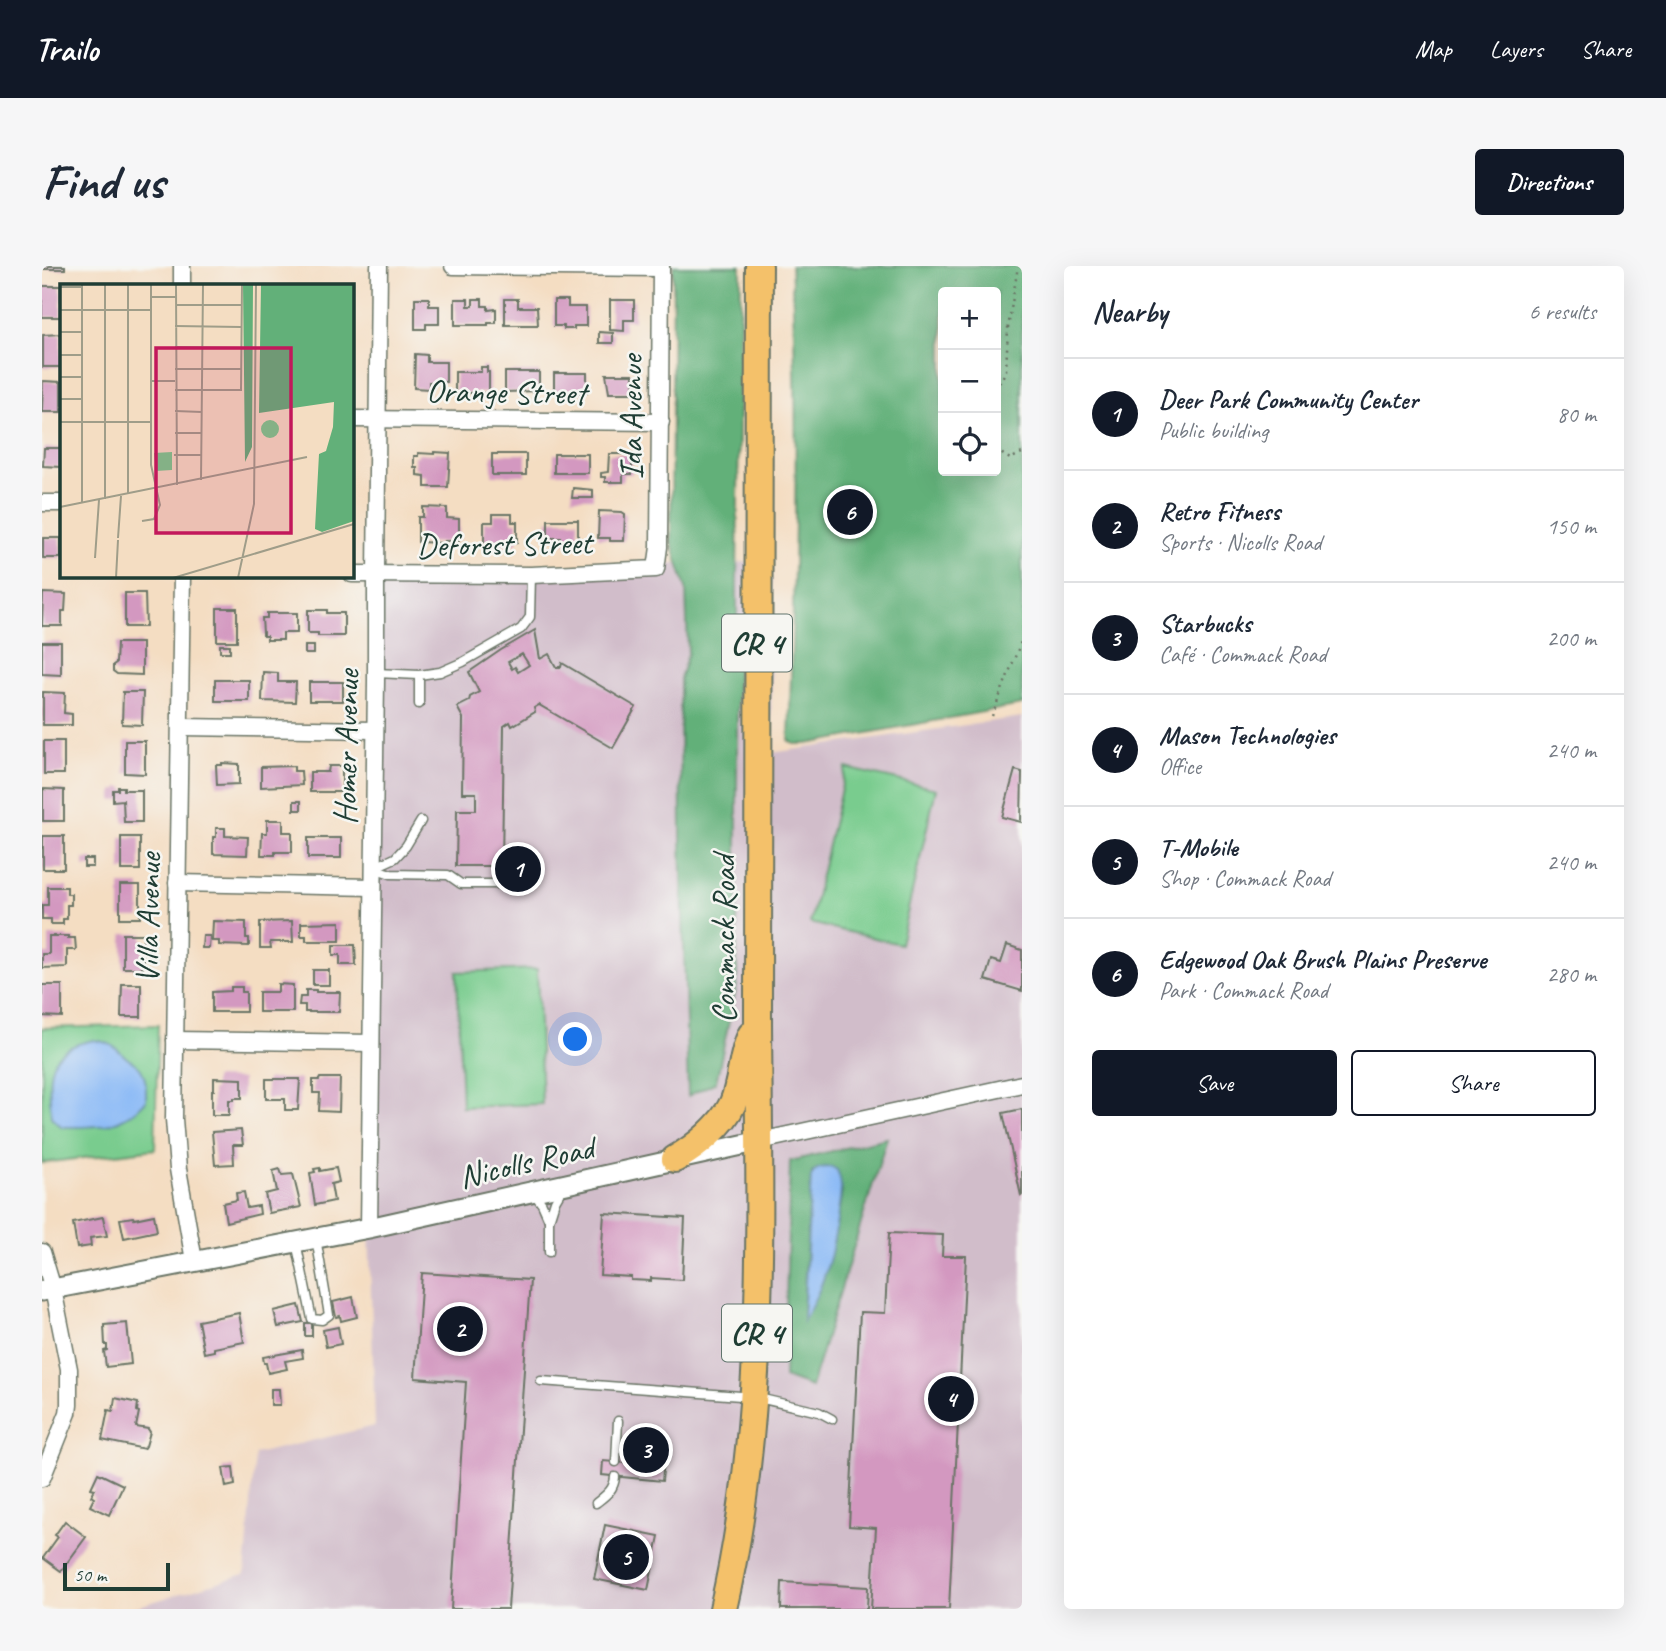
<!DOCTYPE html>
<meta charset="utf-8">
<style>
:root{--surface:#fff;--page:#f6f6f7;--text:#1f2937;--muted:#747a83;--line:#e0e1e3;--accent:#111827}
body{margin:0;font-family:Caveat,sans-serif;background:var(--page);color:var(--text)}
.controls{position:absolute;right:21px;top:21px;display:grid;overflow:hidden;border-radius:7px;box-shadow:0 7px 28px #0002}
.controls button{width:63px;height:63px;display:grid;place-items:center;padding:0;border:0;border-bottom:2px solid var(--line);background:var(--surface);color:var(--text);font:35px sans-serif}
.scale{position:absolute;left:21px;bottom:18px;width:107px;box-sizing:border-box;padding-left:7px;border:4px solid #1f3d34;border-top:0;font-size:19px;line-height:24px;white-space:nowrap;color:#1f3d34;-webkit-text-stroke:5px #f6f6f2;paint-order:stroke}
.you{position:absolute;left:534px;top:774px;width:24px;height:24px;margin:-18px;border:5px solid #fff;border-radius:50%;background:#1a73e8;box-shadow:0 0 0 10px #1a73e833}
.badge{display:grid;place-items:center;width:46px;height:46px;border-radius:50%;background:var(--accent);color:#fff;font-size:23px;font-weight:700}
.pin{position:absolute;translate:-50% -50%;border:4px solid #fff;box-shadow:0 2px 7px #0006}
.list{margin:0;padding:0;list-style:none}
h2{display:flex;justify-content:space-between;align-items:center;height:91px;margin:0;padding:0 28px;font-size:30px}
h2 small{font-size:23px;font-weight:400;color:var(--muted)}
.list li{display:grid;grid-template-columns:46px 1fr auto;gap:21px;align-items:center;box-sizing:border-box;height:112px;padding:0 28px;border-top:2px solid var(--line)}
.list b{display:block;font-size:26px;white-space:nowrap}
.list p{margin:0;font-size:23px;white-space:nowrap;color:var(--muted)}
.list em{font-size:23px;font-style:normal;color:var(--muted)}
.actions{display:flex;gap:14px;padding:21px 28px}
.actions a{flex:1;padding:16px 0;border:2px solid var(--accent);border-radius:7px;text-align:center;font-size:24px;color:var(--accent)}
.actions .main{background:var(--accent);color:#fff}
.icon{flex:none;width:38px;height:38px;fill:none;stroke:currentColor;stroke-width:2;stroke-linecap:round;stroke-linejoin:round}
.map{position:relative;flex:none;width:980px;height:1343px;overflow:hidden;border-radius:7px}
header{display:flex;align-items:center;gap:42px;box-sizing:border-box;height:98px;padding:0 35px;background:var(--accent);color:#fff}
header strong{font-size:33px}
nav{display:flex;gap:38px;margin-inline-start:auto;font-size:24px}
.intro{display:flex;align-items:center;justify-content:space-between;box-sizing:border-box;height:168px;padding:0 42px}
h1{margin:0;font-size:49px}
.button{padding:18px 32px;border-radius:7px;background:var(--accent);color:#fff;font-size:24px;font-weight:700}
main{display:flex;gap:42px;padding:0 42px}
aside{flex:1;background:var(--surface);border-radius:7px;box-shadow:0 7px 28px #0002}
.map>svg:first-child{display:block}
</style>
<header>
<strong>Trailo</strong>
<nav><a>Map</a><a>Layers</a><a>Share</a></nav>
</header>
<div class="intro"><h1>Find us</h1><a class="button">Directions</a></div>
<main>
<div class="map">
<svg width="980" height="1343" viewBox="0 0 980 1343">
<rect width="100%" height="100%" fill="#f6f6f2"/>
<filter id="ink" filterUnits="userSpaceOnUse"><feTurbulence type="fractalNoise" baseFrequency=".0143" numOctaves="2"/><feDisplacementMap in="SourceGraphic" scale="14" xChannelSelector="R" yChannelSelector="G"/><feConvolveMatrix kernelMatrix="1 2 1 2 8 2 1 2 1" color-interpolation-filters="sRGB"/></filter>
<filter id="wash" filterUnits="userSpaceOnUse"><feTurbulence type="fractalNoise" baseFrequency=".00686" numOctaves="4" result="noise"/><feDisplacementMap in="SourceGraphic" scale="28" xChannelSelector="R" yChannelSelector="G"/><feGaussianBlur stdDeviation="1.57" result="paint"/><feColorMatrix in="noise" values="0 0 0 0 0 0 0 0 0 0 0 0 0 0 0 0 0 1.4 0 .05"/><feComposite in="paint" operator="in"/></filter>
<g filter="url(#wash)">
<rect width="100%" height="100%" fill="#f4ddc2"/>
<path fill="#d1bdca" d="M730,296L729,487L980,451V1343H87L203,1308L213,1188L333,1160L327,962L334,308L622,310L623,302L630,297Z"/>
<g fill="#79cc8e" stroke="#4c8461" stroke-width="2">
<path d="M804,502L894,523L858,678L768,657Z"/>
<path d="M495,703L500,838L420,841L415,706Z"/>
<path d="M116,759L113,883L0,897V762Z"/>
</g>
<g fill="#62b079" stroke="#407656" stroke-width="2" fill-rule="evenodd">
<path d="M631,0H699L695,313V718L674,816L646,830L639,571L638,413L646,387L644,322L629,275Z"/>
<path d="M749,0H980V439L765,478H752L747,474C752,316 758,158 749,0ZM901,26H954V205H901Z"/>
<path d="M845,872L769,1121L742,1111L748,895ZM771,905L800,925C792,971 789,1013 761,1053L763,1007L769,911Z"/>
</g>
<g fill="#8bbaf6" stroke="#557c95" stroke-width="2">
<path d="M52,774C70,777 72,780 85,792C89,795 95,798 98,802C105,811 104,825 104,835C77,863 56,861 20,861L9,851C7,806 0,784 52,774Z"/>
<path d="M790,901L795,904C802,919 798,931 796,947C792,984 782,1022 761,1055L769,911C773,901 779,901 790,901Z"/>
</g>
<g id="blocks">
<g fill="#d398c0" fill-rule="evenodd">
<path d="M2,0H23V3H1Z"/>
<rect x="0" y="20" width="19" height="31"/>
<path d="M373,32H387V40H397V58H384V63H373Z"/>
<path d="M413,33H426V40H431V33H440V40H446V44L454,43V57H446V59H413Z"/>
<path d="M463,33H476V41H495L496,59H463Z"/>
<path d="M512,34H526V41H544V60H532V63H522V60H512Z"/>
<path d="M568,34H592V54H582V65L568,64Z"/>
<path d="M557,66L571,67V77H557Z"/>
<path d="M19,68V101H1V69Z"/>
<path d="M373,88L385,89V96H404V116H387V123L372,122Z"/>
<path d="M439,101H445V106H447V127H413V106H439Z"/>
<path d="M463,106H497V125L463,126Z"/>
<path d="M512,107H545V127L512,126Z"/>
<path d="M564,108H591L592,127H567Z"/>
<path d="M1,115L19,116V146H0Z"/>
<path d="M2,182H19V201L1,200Z"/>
<path d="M392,186L408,187L406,221H383V210L375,209V202H372V190H376V187L392,188Z"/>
<rect x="450" y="188" width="34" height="21"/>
<rect x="512" y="188" width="34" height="19"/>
<path d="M567,188H590V208H581V216H563V211H559V207L566,206Z"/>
<path d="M531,222L551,224V232H530Z"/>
<path d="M381,241L405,242V252L417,253V275H402V277L376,276V251H381Z"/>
<path d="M557,245L580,246L583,248L582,275H568V272H556Z"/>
<path d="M451,248H470V256H475V277L442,279V256H451Z"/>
<path d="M506,254H536V276H519V272H506Z"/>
<rect x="1" y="272" width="18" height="20"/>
<path d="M1,327L24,328L23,345H20V360H0Z"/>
<path d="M83,327H103L104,361H83Z"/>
<rect x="175" y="342" width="20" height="33"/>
<path d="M266,344H285V347H302V370H276V367H266Z"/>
<path d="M225,347H255V367H241V374H225V370H221V367L220,352H225Z"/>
<path d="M493,364L498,393L507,388L514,401H519L520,397L594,441L571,482L497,439L492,442L493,446L470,460L468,456L462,460L460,600H414L415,544H434V527H420L421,452L415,441L427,435L428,431L437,426L427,406L459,384ZM480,388L487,399L476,406L473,401L470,403L466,396Z"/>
<path d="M0,376H19V409L0,408Z"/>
<path d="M75,377H100V409L75,408L71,405V399L74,397Z"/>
<rect x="178" y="379" width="10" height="7"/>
<rect x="263" y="380" width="9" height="8"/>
<path d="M221,406L236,407V416H254L253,436L220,435Z"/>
<rect x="173" y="414" width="34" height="21"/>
<rect x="267" y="416" width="34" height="19"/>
<path d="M1,426L23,427L22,447L30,448V459H1Z"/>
<path d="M81,426H101L100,459L80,458Z"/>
<rect x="2" y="475" width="20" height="33"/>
<path d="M83,475H103V508L83,507Z"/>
<path d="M180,497L197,498V518L175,519L174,499H180Z"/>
<path d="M252,500V505H259L260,519L219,521V501Z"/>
<path d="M287,500H300V526H268V506H286Z"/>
<path d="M973,504L980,506L979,556L960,551Z"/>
<path d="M76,521H82V524H100V556H82L81,534L71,535V524H76Z"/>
<path d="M1,523L22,524V555H1Z"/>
<rect x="252" y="535" width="7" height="9"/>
<path d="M225,554H241V566H250V586H233V589H219L220,567H225Z"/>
<path d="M174,562H183V570L206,571L205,589L171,588V571H174Z"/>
<rect x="1" y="570" width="21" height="33"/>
<rect x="79" y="571" width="19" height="33"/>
<rect x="266" y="572" width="33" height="20"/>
<rect x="42" y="593" width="9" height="8"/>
<rect x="78" y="619" width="20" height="33"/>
<path d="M6,621H25V628H29V639H25V653H21V658H9V653H0V639H6Z"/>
<path d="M171,655L204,656V672H207V680L177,679V675H170Z"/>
<path d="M250,655L251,676H228L229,682H218V656Z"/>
<path d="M298,656V675H264V670H259V657Z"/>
<rect x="81" y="668" width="20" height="34"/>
<path d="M7,670H26V672H33L34,684H25V701L0,702V688H7Z"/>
<path d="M161,670H168L167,682H160Z"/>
<path d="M291,679H313L314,699H298V689H291Z"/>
<path d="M965,679L980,684V725L943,714L949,694L959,697Z"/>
<rect x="271" y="704" width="16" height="15"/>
<path d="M80,718H99V751H79Z"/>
<path d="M236,718L251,719V746H217V726H236Z"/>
<path d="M0,719H20V751L0,750Z"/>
<path d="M189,721H200V726H204V746H170V726L189,725Z"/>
<path d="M264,724H274V726H298L297,746H263V739H257L258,731H264Z"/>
<path d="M172,812L200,813V832H192V834H187V849H170V824H172Z"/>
<path d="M278,812H298L297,846L277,845L278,827H271V814H277Z"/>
<path d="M224,813H258L256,844H243V833H224Z"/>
<path d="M980,843V929L979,930L961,847Z"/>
<path d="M199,864L201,879H191L192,898L173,899L170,866Z"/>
<path d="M278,902V905L294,902L297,916L289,918L292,935L273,939L268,907L273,906L272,903Z"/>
<path d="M238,903L240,909L251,908L259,941L227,947L223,928L235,925L231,905Z"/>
<path d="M202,926L205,942L217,940L218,948L184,956L181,937L195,934L194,927Z"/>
<path d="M562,947L643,952L640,1014L609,1012V1015L589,1014V1011L558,1009Z"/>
<path d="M112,949L115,965L82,972L78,953L91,951L92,953Z"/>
<path d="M61,951L65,970L48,972L49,980L35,982L31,957Z"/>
<path d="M847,967L901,969L900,990H924L907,1343H829L834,1262L807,1260L818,1046L843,1047Z"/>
<path d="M380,1007L488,1014L466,1343H409L424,1116L373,1112Z"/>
<path d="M311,1031L315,1051L299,1055L298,1050L294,1051L291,1036Z"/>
<path d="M257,1039L261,1056L236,1061L232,1045Z"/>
<path d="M197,1047L202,1076L172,1082V1085L162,1087L156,1055Z"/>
<path d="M85,1057L89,1098L64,1101L62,1085L65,1084V1079H63L62,1059Z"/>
<rect x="263" y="1057" width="7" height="13"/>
<path d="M296,1061L299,1078L284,1081L281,1064Z"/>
<path d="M260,1084L261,1092L243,1095L245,1103L226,1107L224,1097H222L221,1091Z"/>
<path d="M229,1123H237L238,1139H229Z"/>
<path d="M73,1132L96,1137L95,1145L97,1146L94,1161L106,1163L108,1166L104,1180L102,1183L60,1174L66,1144L71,1145Z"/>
<path d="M587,1169L624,1173L620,1215L560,1209L561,1195L584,1197Z"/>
<path d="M191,1201L193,1219L184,1221L181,1202Z"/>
<path d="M56,1207L81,1219L67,1249L48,1240L52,1232L49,1230L53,1223L49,1222Z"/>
<path d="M23,1255L44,1271L19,1305L1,1292L16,1271L13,1269Z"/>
<path d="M563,1259L617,1270L606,1324L552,1313Z"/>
<path d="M740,1316L826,1321L825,1343H739Z"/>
</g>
</g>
</g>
<g filter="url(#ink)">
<use href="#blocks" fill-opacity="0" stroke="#6a7566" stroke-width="2"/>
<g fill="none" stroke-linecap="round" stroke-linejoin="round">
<g stroke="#6a7566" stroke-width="11">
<g id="service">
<path d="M334,407L377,409"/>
<path d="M377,438V409L398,406L421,396L479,363L488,351L489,309"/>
<path d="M331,602L349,608L406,609L419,618H468"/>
<path d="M331,602L353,592L364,580L379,555"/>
<path d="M491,926L500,938L507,954L513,935L520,923"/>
<path d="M507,954V986"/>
<path d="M254,976L270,1053L280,1054L287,1049L274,972"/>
<path d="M499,1115L712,1131L777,1146L790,1153"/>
<path d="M574,1196L576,1155"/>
<path d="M554,1237C564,1229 572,1224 573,1211"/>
</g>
</g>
<g stroke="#6a7566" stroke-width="19">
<g id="minor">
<path d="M140,0V19"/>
<path d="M411,0L619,2"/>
<path d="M310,153L619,156"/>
<path d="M0,237H19"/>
<path d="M310,308L489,309L614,303L617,281L619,0"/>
<path d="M140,310L132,853L136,903L152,995"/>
<path d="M139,461L332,464"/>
<path d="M135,617L331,621"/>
<path d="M133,774L329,777"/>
<path d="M718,875L980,818"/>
<path d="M327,962L334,415V308L337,0"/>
<path d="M0,986L11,1023L27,1103V1139L26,1147L0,1212"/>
</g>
</g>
<g stroke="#6a7566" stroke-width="23">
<path id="tertiary" d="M0,1025L327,962L718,875"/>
</g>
<g stroke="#6a7566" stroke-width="30">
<g id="primary">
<path d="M633,893C654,881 681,859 691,837C700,815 699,790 709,769"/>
<path d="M681,1343C726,1148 717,949 716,751C715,500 715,250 717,0"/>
</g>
</g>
<g stroke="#6a7566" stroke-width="2.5" stroke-dasharray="2 5" stroke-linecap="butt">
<path d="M954,123L964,105L966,62L976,0"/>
<path d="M954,184L968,193L980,187"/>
<path d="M950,450L980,373"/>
</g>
<use href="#service" stroke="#fff" stroke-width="8"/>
<use href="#minor" stroke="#fff" stroke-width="16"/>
<use href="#tertiary" stroke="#fff" stroke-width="19"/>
<use href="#primary" stroke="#f4c16b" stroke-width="26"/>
</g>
</g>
<g text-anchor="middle" stroke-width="5" stroke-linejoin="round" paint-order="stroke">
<g fill="#f6f6f2" stroke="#60746d" stroke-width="2">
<rect x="680" y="348.5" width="70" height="57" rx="5"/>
<rect x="680" y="1038.5" width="70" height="57" rx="5"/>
</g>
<g font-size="32" font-weight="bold" fill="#1f3d34">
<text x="715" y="388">CR 4</text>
<text x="715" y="1078">CR 4</text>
</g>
<g font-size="33" fill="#1f3d34" stroke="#f6f6f2">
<text transform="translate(464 125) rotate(1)" y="12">Orange Street</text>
<text transform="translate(588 151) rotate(-90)" y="12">Ida Avenue</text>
<text transform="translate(462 277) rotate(-1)" y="12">Deforest Street</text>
<text transform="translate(303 481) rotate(-89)" y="12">Homer Avenue</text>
<text transform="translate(105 652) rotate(-89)" y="12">Villa Avenue</text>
<text transform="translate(681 673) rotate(-90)" y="12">Commack Road</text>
<text transform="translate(484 895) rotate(-13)" y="12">Nicolls Road</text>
</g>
</g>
<g transform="translate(18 18)">
<rect width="294" height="294" fill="#f4ddc2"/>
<path d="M201 145a9 9 0 1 1 18 0a9 9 0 1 1-18 0ZM112,168V186L96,187L94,169Z" fill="#79cc8e"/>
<path d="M183,0H193L192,163L185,178ZM201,0H294V237L262,248L255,245L259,170L266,167L273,143L274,118L199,129Z" fill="#62b079"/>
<path fill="none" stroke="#9f9d89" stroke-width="2" d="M22,0V219M45,0V215M68,0V210M116,0L117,201M0,3H22M91,13H116M116,21H181M0,26H91M115,42L181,43M0,48H22M115,63L181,64M0,71H22M115,85H181M0,93H22M91,97H115M115,106H181L182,0M0,115H22M115,127L142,128M0,138H91M115,149H142M114,171H141M141,196L143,0M0,223L247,173M82,237L94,235L100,221L91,181V0M58,254L61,212M35,274L39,216M56,294L58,256M113,294L294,240M178,294L194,220L196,0"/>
<path fill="#c2185b" fill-opacity="0.15" stroke="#c2185b" stroke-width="3.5" d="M96,64H231V249H96Z"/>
<rect width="294" height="294" fill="none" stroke="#1f3d34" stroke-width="3.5"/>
</g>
</svg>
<div class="controls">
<button>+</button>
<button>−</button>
<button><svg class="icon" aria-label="locate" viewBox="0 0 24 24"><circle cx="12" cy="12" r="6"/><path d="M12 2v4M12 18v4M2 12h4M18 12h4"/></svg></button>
</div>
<div class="scale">50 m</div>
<div class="you"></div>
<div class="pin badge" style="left:476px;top:603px">1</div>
<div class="pin badge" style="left:418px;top:1063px">2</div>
<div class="pin badge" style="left:604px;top:1184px">3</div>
<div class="pin badge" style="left:909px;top:1133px">4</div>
<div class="pin badge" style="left:584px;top:1291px">5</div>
<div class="pin badge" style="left:808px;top:246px">6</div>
</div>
<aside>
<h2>Nearby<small>6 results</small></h2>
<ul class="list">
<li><span class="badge">1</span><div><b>Deer Park Community Center</b><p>Public building</p></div><em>80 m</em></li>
<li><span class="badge">2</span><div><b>Retro Fitness</b><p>Sports · Nicolls Road</p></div><em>150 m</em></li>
<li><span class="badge">3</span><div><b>Starbucks</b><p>Café · Commack Road</p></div><em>200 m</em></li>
<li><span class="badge">4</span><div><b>Mason Technologies</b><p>Office</p></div><em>240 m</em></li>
<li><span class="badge">5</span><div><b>T-Mobile</b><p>Shop · Commack Road</p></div><em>240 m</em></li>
<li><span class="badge">6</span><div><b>Edgewood Oak Brush Plains Preserve</b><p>Park · Commack Road</p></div><em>280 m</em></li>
</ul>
<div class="actions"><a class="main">Save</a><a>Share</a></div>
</aside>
</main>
